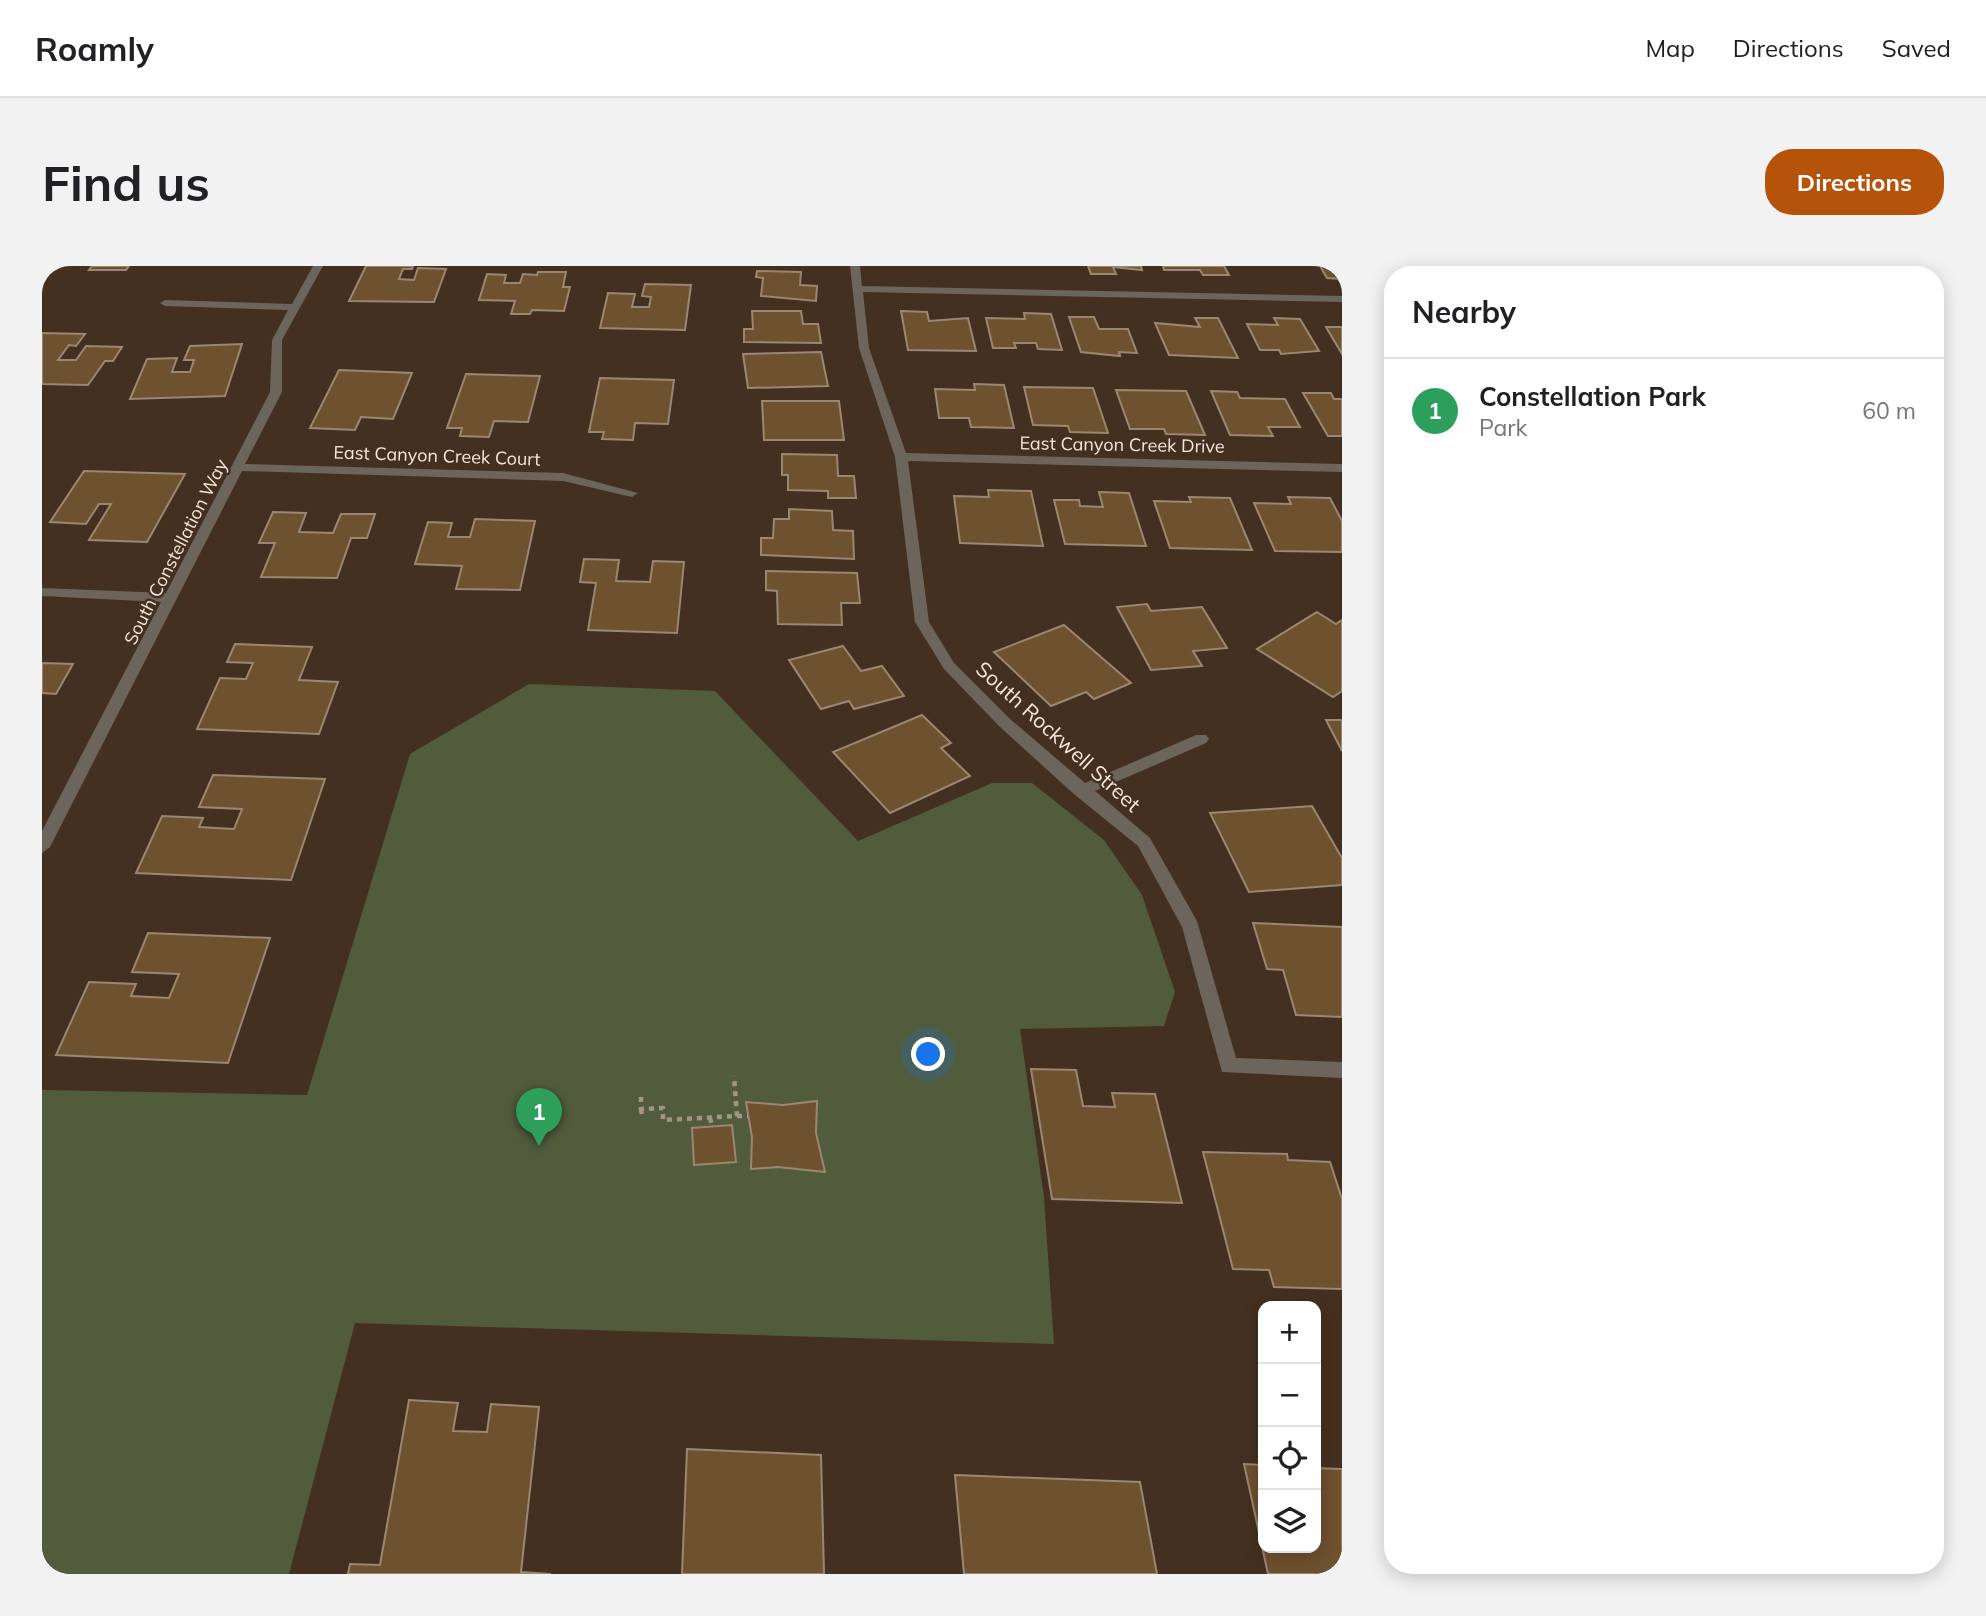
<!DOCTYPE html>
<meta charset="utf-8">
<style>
:root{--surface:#fff;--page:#f2f2f2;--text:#202124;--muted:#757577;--line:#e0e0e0;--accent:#b45309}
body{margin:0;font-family:Mulish,sans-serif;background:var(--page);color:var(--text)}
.controls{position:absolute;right:21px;bottom:21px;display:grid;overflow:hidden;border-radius:14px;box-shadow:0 4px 18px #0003}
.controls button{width:63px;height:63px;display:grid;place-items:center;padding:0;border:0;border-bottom:2px solid var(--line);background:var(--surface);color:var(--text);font:35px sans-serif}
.you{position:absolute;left:887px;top:789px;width:24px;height:24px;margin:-18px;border:5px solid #fff;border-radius:50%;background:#1a73e8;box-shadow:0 0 0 10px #1a73e833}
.badge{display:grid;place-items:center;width:46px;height:46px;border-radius:50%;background:var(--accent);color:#fff;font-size:23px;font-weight:700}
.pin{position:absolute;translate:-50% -58px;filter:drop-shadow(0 2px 4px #0008)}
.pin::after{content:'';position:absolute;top:37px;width:24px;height:21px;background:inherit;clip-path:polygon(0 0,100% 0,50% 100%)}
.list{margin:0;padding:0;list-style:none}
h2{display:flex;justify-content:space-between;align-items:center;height:91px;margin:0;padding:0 28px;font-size:30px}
h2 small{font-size:23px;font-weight:400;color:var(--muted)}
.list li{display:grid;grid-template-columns:46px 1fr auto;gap:21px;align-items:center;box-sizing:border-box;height:105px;padding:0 28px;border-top:2px solid var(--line)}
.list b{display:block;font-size:26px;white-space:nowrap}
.list p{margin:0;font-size:23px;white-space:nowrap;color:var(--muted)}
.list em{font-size:23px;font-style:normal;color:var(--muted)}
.icon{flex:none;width:38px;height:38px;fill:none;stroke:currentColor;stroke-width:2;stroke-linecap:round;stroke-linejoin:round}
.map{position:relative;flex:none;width:1300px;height:1308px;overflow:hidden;border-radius:28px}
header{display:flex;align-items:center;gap:42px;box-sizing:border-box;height:98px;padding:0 35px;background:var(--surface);border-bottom:2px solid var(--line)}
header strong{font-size:33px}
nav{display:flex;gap:38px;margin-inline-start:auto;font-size:24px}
.intro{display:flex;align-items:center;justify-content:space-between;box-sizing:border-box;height:168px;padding:0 42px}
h1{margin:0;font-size:49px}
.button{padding:18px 32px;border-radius:28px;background:var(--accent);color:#fff;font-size:24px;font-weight:700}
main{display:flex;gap:42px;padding:0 42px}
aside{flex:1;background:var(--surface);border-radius:28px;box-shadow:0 4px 18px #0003}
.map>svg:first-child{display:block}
</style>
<header>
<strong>Roamly</strong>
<nav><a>Map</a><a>Directions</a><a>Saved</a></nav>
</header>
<div class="intro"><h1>Find us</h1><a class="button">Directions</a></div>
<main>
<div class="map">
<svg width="1300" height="1308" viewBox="0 0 1300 1308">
<rect width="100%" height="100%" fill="#443020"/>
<path fill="#515c3d" d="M487,418L673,425L816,575L950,517H990L1062,574L1100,629L1133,726L1122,760L978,763L1002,931L1012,1078L313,1057L247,1308H0V824L265,829L368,488Z"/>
<g fill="#6e512f" stroke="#9a8772" stroke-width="2">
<path d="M50,0H87L84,4H47Z"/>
<path d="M324,0H371L370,3H361L357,13L372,14L376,2L404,3L392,36L307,35Z"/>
<path d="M1046,0H1099L1100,4L1071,1L1074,8H1049Z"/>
<path d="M1121,0H1182L1187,9H1161L1158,4H1122Z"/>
<path d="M1278,0H1300V13L1285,12Z"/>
<path d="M715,5L759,6L758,19L775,20L774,35L719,30L721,12L714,11Z"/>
<path d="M496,6H524L521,21H528L522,45L490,44L488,48H469L473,35L437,34L445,8L464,9L462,17H478L481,8L495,9Z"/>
<path d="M603,18L649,19L643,64L558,62L566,27L593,28L590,41H607L609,31L600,30Z"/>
<path d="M710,45H759L761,58H776L779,77L702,76V63H711Z"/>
<path d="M859,45L885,46L887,55L926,52L934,85L866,84Z"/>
<path d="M982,47L1009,48L1020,84L996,83L994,77H972L974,82H951L944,52L983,53Z"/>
<path d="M1027,51H1052L1057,63H1086L1095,87L1077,86L1078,90L1039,86Z"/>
<path d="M1153,52H1176L1196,92L1127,89L1113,57L1158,61Z"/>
<path d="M1232,52L1258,53L1277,85L1239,88L1237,84H1218L1205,58L1236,59Z"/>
<path d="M1284,61H1300V88Z"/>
<path d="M0,67L43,68L34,80L27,79L16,94H34L44,80L80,81L71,95H63L46,119L0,118Z"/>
<path d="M200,78L183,130L88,133L105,93L135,92L130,106H148L152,94H142L148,80Z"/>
<path d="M779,86L786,120L706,122L701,88Z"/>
<path d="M297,104L370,107L351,153L319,151L313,164L268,162Z"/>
<path d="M424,108L498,110L486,156L452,155L447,171L418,170L420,162H405Z"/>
<path d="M558,112L632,114L626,158L593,157L591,174L560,173L562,166H547Z"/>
<path d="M932,118L962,119L972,162L929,161L927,152H897L893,123L933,124Z"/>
<path d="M982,121L1051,122L1066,167L1028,166L1026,160L991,159Z"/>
<path d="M1074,124L1144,125L1163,169L1124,168L1122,163H1088Z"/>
<path d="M1169,125L1195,126L1198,132L1243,133L1258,161H1226L1231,170L1188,169Z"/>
<path d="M1261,127H1289L1292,133H1300V170H1286Z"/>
<path d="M720,135H797L802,174H722Z"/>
<path d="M740,188L795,189L796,210H812L814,232H786V225L746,224V209H740Z"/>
<path d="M42,205L143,208L105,276L47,274L69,238H57L44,258L8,256Z"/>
<path d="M946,224L989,225L1001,280L918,277L912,230L947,231Z"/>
<path d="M1057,226L1087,227L1104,280L1023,278L1012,234H1037L1038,240L1061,241Z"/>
<path d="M1147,231L1188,232L1210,284L1128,282L1112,235L1149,236Z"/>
<path d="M1246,231L1288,232L1300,255V286L1233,285L1212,237L1249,238Z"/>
<path d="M747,243L790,245L791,264L811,265L812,293L719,289V272H731L732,253H747Z"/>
<path d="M231,246L264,247L257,266L291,267L299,248H333L325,272H309L295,312L219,311L233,277H217Z"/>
<path d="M433,253L493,255L478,324L414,323L420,300L373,298L386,256L410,257L406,271H428Z"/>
<path d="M542,293L577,294L574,315L608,316L611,295L642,296L635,367L546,364L554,317L538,316Z"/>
<path d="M724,305L815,307L818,337H799L800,359L736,358L735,325L724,324Z"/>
<path d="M1105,338L1109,345L1160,341L1185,382L1151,385L1160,400L1109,404L1075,341Z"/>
<path d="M1275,346L1294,358L1300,354V425L1291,431L1215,383Z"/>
<path d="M1022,359L1089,417L1052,433L1044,426L1009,440L952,386Z"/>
<path d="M193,378L270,381L257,414L296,416L277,468L155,463L178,412L204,413L211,397L185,396Z"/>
<path d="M801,380L819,405L840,400L862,430L812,443L807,435L779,443L747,394Z"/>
<path d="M0,397L31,398L14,428L0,427Z"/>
<path d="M880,449L909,477L899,482L928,510L848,547L791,486Z"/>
<path d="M1284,454H1300V485Z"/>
<path d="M171,509L283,513L249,614L94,607L120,550L161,552L157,561L192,563L200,543L157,541Z"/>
<path d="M1270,540L1300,592V619L1207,626L1168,547Z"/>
<path d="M1211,657L1300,661V751L1254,749L1241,704L1225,703Z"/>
<path d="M106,667L228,672L186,797L14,789L47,716L94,718L89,730L127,732L137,708L90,706Z"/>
<path d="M989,803L1034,804L1041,840L1073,841L1070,827L1113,828L1140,937L1010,933Z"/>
<path d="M775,835L774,867L783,906L736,901L709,903L710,871L704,836L741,839Z"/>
<path d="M690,859L694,896L652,899L650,862Z"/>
<path d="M1161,886L1245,888L1246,894L1288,896L1300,933V1023L1232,1021L1227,1004L1191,1003Z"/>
<path d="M367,1134L416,1137L411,1165L445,1166L449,1138L497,1141L479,1306L509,1308H306L308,1298L338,1299Z"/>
<path d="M645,1183L779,1189L782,1308H640Z"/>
<path d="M1202,1198L1221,1199V1282H1274V1202L1300,1203V1308H1226Z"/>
<path d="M913,1209L1098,1216L1115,1308H922Z"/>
</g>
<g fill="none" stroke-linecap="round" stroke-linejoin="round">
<g stroke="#a49387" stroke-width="4.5" stroke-dasharray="5 5" stroke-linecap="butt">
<path d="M599,831V843L621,842V854L695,850L692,810"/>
<path d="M599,843L600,850"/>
<path d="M695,850H706"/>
<path d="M668,852L670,860"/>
</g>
<g fill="#6b655b" fill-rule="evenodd">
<path d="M271,0H281L240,74V126L203,198L521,207L596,227L590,231L521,215L200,205L8,581L0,587V565L119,336L0,330V322L124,327L228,126L230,74L246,44L123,40L118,37L123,34L250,38Z"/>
<path d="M808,0H818L820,20L1300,30V36L821,26L827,82L864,187L1300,198V206L866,195L887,356L912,397L967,452L1043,517L1154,469H1164L1167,473L1164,477L1053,525L1108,572L1155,655L1194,792L1300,796V812L1180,806L1140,661L1096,580L1033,529L957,460L902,403L873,356L853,191L817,82Z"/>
</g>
</g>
<g text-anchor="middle" stroke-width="5" stroke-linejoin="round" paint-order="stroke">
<g font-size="18" fill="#f4e7dd" stroke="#443020">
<text transform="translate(1080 179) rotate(1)" y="6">East Canyon Creek Drive</text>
<text transform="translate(395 190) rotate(2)" y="6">East Canyon Creek Court</text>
<text transform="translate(134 286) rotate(-63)" y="6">South Constellation Way</text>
</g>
<g font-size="21" fill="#f4e7dd" stroke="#443020">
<text transform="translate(1016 471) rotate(42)" y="7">South Rockwell Street</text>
</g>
</g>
</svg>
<div class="controls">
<button>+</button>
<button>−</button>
<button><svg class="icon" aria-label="locate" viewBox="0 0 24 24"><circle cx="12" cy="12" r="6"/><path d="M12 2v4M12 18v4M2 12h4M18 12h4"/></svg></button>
<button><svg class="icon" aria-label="layers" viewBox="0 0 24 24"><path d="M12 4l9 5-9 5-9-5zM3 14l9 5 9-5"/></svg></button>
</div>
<div class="you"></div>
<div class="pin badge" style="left:497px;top:880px;background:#2e9e5b">1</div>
</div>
<aside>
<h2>Nearby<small></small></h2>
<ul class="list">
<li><span class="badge" style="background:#2e9e5b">1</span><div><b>Constellation Park</b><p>Park</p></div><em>60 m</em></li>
</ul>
</aside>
</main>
